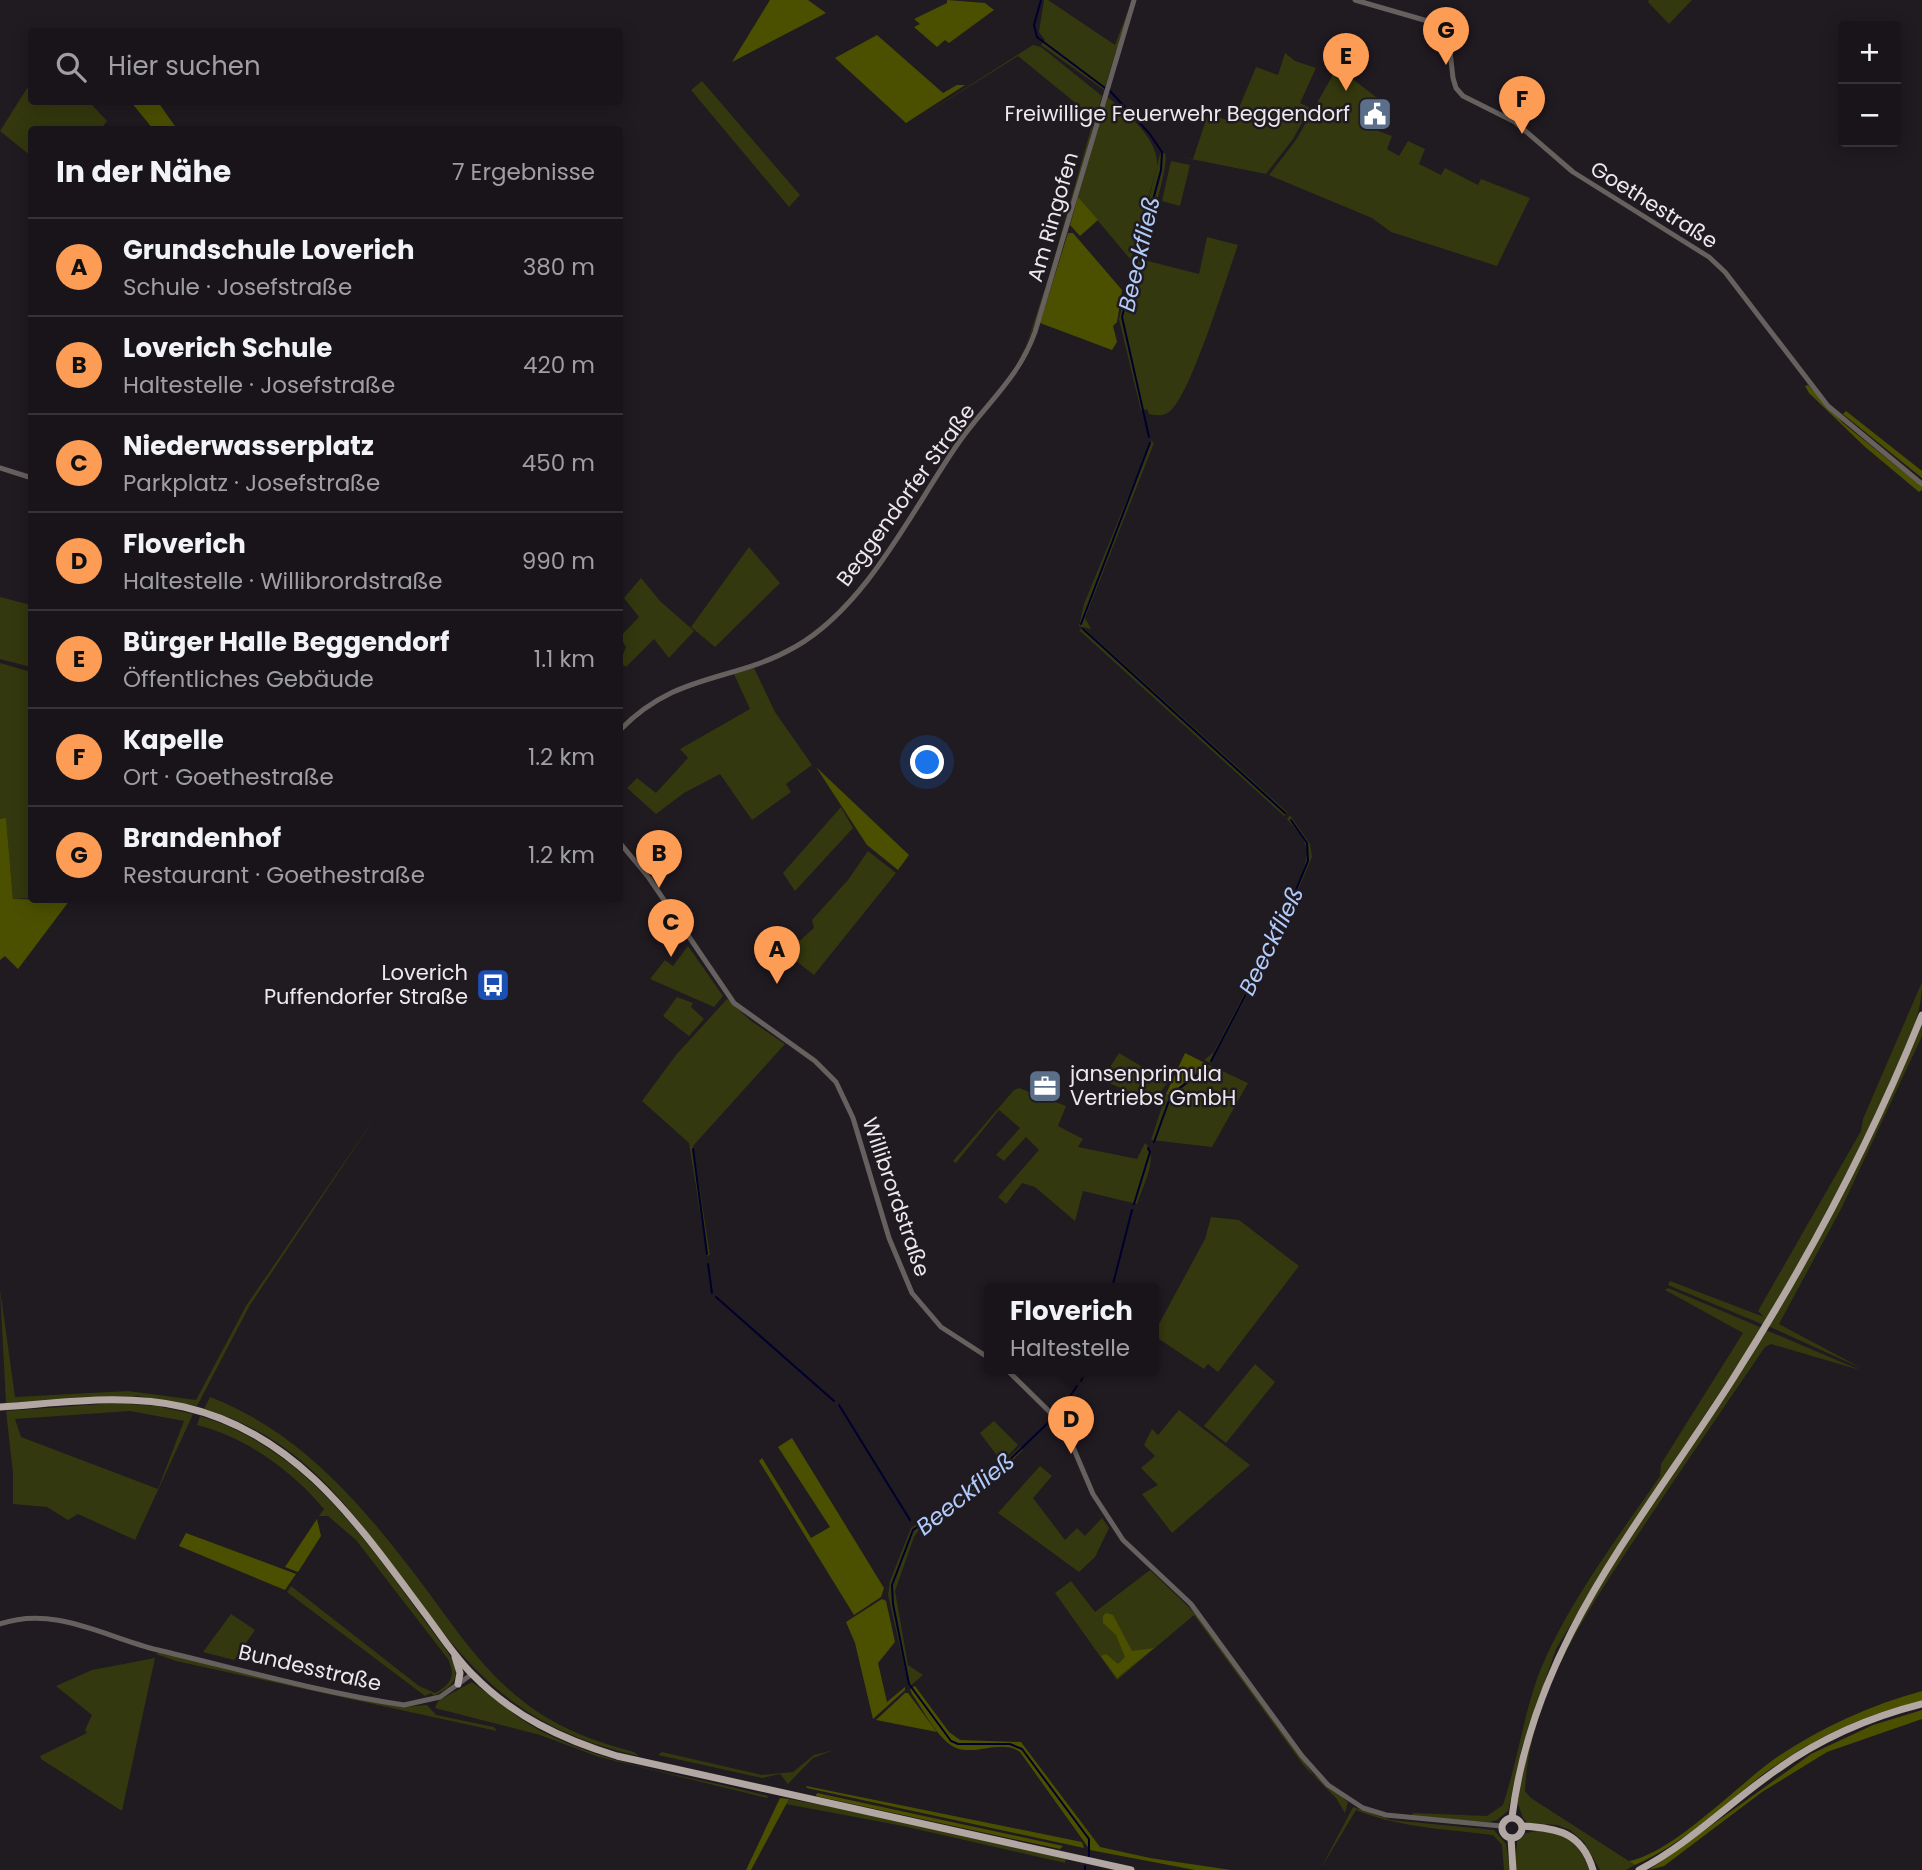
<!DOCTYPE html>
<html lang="de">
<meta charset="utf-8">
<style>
:root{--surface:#181419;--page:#211d22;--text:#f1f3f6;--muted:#9f9ea2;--line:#363338;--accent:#fd9c55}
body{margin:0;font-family:Poppins,sans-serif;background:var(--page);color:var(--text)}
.controls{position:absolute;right:21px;top:21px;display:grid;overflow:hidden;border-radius:7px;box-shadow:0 4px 18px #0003}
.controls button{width:63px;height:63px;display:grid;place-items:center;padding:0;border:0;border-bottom:2px solid var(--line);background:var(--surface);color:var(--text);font:35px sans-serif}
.you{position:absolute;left:928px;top:763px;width:24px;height:24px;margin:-18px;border:5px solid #fff;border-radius:50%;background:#1a73e8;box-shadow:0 0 0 10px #1a73e833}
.badge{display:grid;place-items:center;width:46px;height:46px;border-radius:50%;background:var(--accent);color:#111;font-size:23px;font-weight:700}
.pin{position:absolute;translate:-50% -58px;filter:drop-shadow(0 2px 4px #0008)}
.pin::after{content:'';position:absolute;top:37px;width:24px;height:21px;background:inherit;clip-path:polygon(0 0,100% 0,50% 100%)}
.popup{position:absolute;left:984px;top:1283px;width:175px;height:91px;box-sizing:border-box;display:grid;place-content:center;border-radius:7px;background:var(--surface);filter:drop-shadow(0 2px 5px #0005);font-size:23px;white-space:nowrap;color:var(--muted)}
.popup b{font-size:26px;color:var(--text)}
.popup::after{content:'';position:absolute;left:50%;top:100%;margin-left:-14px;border:14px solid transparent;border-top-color:var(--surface)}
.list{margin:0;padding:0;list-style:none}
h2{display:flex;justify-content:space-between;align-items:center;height:91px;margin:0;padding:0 28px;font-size:30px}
h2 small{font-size:23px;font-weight:400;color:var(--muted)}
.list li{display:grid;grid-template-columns:46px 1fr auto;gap:21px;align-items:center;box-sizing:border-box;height:98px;padding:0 28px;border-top:2px solid var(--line)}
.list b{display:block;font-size:26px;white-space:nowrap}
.list p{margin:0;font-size:23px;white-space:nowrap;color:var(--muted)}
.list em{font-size:23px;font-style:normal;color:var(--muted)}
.icon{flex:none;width:38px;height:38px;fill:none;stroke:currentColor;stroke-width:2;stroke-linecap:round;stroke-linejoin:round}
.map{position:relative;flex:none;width:1922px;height:1870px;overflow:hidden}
.search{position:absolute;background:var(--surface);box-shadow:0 4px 18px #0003;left:28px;top:28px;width:595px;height:77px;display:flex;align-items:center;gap:18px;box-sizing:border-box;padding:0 24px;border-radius:7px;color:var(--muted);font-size:26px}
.panel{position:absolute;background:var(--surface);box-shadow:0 4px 18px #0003;left:28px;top:126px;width:595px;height:777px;border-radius:7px}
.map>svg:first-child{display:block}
</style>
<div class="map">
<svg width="1922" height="1870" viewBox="0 0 1922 1870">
<rect width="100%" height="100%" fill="#201a21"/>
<g fill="#34380e" fill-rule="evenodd">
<path d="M1044,0H1048L1115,45L1132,0L1104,90L1041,45L1045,40L1039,32Z"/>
<path d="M1649,0H1692L1669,24L1648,2Z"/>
<path d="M1033,45L1041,47L1102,96C1086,153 1070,210 1053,267C1041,304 1032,339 1013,373L1027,343L1049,276L1094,118L1018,56L911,123Z"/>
<path d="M1285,53L1295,61L1316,68L1300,103L1310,108L1293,139L1266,174L1171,155L1193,159L1208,114L1233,122L1256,67L1278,75Z"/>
<path d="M1334,73L1354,80L1390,108L1378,131L1392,136L1387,149L1399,156L1408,141L1425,149L1419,164L1441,175L1445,168L1478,185L1481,179L1530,198L1497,266L1391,232L1372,218L1269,175L1296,140Z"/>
<path d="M702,81L800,195L789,207L691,90Z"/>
<path d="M31,82L32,102H89L107,121L101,129L32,130L31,156L0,131Z"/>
<path d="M1107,97C1127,112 1160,141 1157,167L1131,260L1078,197Z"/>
<path d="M1165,153C1170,166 1145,240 1140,259L1199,274L1207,237L1238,245C1227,275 1190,398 1169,412C1164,416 1156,416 1149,414L1147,409L1141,411L1119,319L1160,154Z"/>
<path d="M1171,161L1190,165L1180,206L1162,201Z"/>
<path d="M1151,441L1154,443L1085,618L1091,629L1079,626L1084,604Z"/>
<path d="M749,547L780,583L715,647L691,627Z"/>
<path d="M641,578L660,601L694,631L669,658L654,639L626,667L620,662L626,647L620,637L639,617L624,598Z"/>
<path d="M0,597L31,605V667L0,659Z"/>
<path d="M1084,628L1287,812L1284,816L1079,630Z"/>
<path d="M0,663L31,672V898L13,899L6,819H0Z"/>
<path d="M754,668L775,712L812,765L786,784L791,792L752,820L720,774L684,793L656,814L627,788L637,778L656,793L688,758L680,749L750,709L734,674Z"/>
<path d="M841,807L853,828L795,891L783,873Z"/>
<path d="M1290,815L1310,844L1312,857L1279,935L1211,1063L1204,1060L1214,1052C1230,1019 1310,877 1307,851C1305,838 1295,828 1287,819Z"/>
<path d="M868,851L896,873L814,975L786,953L814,928L812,920L848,880Z"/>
<path d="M688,946L723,996L714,1007L650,979L665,960L673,966Z"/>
<path d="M1922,982C1922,1019 1906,1044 1892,1078C1855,1163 1809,1244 1764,1325L1668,1285L1670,1281L1764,1317L1758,1311L1861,1131L1863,1119Z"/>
<path d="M677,997L693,1003L691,1007L704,1019L689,1036L663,1016Z"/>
<path d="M727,999L751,1021L785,1044L693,1146L710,1255L707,1256L689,1143L642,1101L676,1055Z"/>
<path d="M1922,1022V1036L1842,1207L1779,1324L1863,1369L1768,1326L1799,1275Z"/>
<path d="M1119,1053L1168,1082L1153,1102L1102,1080Z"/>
<path d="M1207,1064L1248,1083L1212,1147L1151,1140L1166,1094L1170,1095Z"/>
<path d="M1019,1088L1066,1106L1058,1126L1083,1139L1078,1147L1137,1159L1145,1143C1160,1156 1142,1187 1137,1204L1083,1191L1075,1221L1035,1187L1022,1183L1006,1204L998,1197L1039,1150L1026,1137L1004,1161L996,1155L1020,1128L999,1110L956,1163L953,1161L1014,1090Z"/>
<path d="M378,1113L250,1305L197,1406L138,1396L6,1403L0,1289L15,1397L128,1391L196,1400L246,1306Z"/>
<path d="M1211,1217L1239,1220L1299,1266L1218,1372L1208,1364L1204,1369L1153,1335L1205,1239Z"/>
<path d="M1668,1288L1762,1328L1616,1550L1556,1649L1522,1747L1508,1811L1497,1820L1489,1822L1410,1817L1413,1813L1487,1816L1503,1805C1517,1763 1523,1718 1538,1676C1566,1605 1617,1539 1660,1476L1661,1464L1743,1333L1665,1290Z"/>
<path d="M1766,1330L1860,1370L1771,1344L1765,1347C1724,1407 1683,1467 1643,1527C1590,1607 1530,1692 1525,1791L1531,1798L1635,1865L1626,1870H1600L1584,1842L1570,1830L1557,1825L1528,1823L1523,1818L1517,1801L1522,1768L1555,1666L1609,1570Z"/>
<path d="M1255,1364L1275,1382L1226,1443L1204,1426Z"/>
<path d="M210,1397C302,1432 365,1508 423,1585C455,1628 484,1673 528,1705C560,1729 596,1742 634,1752L639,1756C581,1743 532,1722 488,1681C388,1589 348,1450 204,1409Z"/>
<path d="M115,1403L157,1406L193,1414L135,1540L78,1514L68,1520L47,1507L13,1504V1473L6,1411ZM130,1411L184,1421L158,1489L21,1437L15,1419Z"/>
<path d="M1179,1410L1250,1465L1172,1533L1142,1494L1158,1485L1141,1468L1155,1456L1144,1445L1152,1429L1158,1435Z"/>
<path d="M200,1416C315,1451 376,1557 445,1648C460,1673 462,1681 434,1696L431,1693L425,1696L287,1592L291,1586L419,1686L435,1693C451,1684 456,1676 448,1659L356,1540L328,1516H319L324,1509C292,1471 246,1437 197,1425Z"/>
<path d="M994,1421L1018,1445L1002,1462L980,1433Z"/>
<path d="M1020,1447L1023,1450L1000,1473L920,1528L914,1537L895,1591L908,1665L923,1675L909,1687L888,1595L890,1581L911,1528L996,1470Z"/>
<path d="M1040,1466L1052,1476L1033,1498L1065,1540L1077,1528L1085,1536L1102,1518L1109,1528L1095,1557L1079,1572L998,1513Z"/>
<path d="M1150,1570L1196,1614L1313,1774L1348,1802L1345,1813L1336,1798L1304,1766L1194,1615L1117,1680L1055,1593L1071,1581L1095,1612Z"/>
<path d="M231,1614L255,1630L234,1660L203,1652Z"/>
<path d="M159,1652L403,1707L427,1705L436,1715L494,1727L497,1731L176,1661L156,1654Z"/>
<path d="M155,1658L122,1811L41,1759L40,1756L87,1733L85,1730L92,1715L56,1686L92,1670Z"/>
<path d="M472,1682C500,1702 519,1721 551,1736C618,1768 697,1777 768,1796L767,1798L599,1757L540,1735L435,1708L438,1701Z"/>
<path d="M834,1750L813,1758L788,1784L780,1774L762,1778L658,1755L662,1752L762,1775L793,1772L814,1755Z"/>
<path d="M789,1799L854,1811L1066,1859L1065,1863L903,1826L786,1804Z"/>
<path d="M1353,1807L1391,1820L1494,1830L1506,1844L1510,1870H1504L1502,1845L1493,1835C1447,1829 1400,1828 1356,1810L1320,1870Z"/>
<path d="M1537,1831C1565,1831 1580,1843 1589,1870H1515L1517,1842L1526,1833Z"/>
</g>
<g fill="#4b5000">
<path d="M770,0H808L826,13L732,62Z"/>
<path d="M947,0L985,3L994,10L949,43L945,40L937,47L914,27L920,24L914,19L947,3Z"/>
<path d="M877,35L943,93L957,85H965L906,123L835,58Z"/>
<path d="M131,102H158L177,129H153Z"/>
<path d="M1078,197L1098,220L1080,236L1070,225Z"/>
<path d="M1068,233H1073L1122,290L1117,322L1113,326L1117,342L1112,350L1040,323Z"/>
<path d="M1808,385L1843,423L1922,487V490L1919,492L1864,446L1809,393L1805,386Z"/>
<path d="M1846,411L1922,471V478L1843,414Z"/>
<path d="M816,767L909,855L898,870L867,845Z"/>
<path d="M6,818L13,899L70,900L18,969L5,956L0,960V819Z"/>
<path d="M1185,1053L1207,1064L1169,1095L1166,1094Z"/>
<path d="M792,1438L884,1588L881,1597L854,1615L759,1461L762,1458L811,1538L830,1527L778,1447Z"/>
<path d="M317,1519L321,1536L298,1572L285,1567Z"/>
<path d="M186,1533L296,1574L285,1590L179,1546Z"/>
<path d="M882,1599L886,1601L895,1642L878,1663L887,1702L905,1687V1690L873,1719L855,1643L846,1622Z"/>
<path d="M1106,1613L1113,1615L1132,1651L1154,1648L1117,1678L1101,1656L1106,1654L1118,1664L1125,1657L1116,1635L1103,1623V1616Z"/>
<path d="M915,1686L949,1732L960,1740L1021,1742L1100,1847L1150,1858L1231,1870H1195L1090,1850L1020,1752C1002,1738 974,1757 954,1747C937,1738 923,1709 912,1694L910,1689Z"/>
<path d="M1922,1691V1701C1864,1714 1810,1740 1762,1775C1721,1807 1683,1844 1635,1865L1629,1861C1671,1854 1737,1786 1773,1760C1819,1728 1868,1706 1922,1691Z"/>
<path d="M905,1693H908L937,1732L876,1720Z"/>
<path d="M1922,1710V1719L1827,1752L1762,1792L1664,1866L1649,1870L1811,1754L1873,1725Z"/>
<path d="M806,1786L1082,1842L1084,1848L807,1788Z"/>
<path d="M817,1793L1063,1846L1060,1849L848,1803L816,1796Z"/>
<path d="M780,1798L789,1799L751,1870H746Z"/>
</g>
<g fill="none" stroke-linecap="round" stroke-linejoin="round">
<g stroke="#00002d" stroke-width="2">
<path d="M1041,0L1034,25L1037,37L1105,88"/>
<path d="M1110,91L1149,133L1162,152"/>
<path d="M1149,437L1122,317L1161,170L1162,153"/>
<path d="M1081,624L1150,443"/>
<path d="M1083,629L1285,813"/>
<path d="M1211,1061L1279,931L1308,861L1307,843L1291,820"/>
<path d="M1154,1142L1171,1095L1207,1067"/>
<path d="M693,1149L707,1254"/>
<path d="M1134,1204L1150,1152L1148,1148"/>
<path d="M708,1264L712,1293"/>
<path d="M1112,1288L1132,1210"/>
<path d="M716,1297L834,1401"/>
<path d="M1081,1381L1086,1368"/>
<path d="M839,1405L910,1520"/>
<path d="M1059,1413L1077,1386"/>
<path d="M1052,1419L999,1470L913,1530L892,1585L893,1604L909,1684L951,1741L958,1744H1010L1022,1749L1089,1839V1857"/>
<path d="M1085,1866V1870"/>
</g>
<g stroke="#66615f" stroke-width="5">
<path d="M1355,0L1438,24L1448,34L1453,78L1456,88L1463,96L1515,122L1573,172L1709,257L1725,272L1828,406L1922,484"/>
<path d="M0,468L32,478"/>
<path d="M620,730C678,671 732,683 795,647C867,606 912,510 957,445C985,404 1018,380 1035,332L1134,0"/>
<path d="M620,843L649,878L734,1003L815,1061L836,1082L853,1118L889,1238L912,1293L941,1327L989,1358"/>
<path d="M1005,1368L1064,1426L1093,1494L1123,1540L1191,1604L1302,1756L1328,1785L1363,1808L1386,1815L1501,1826"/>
<path d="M0,1624C55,1605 107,1638 158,1650C238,1669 323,1693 404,1705L440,1697L472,1674"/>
</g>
<g stroke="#b2a7a3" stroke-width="7">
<path d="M0,1407C61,1403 124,1393 184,1407C297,1433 358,1524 423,1611C439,1632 453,1655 472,1674C513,1716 561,1739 617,1756L1131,1870"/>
<path d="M455,1657L460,1673L458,1684"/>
<path d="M1512,1817C1534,1642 1643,1521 1734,1377C1807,1262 1871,1142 1922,1015"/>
<circle cx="1512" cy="1828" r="10"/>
<path d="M1522,1826C1557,1828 1582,1832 1593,1870"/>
<path d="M1511,1838L1513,1870"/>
<path d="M1639,1870C1689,1844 1729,1803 1775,1771C1818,1740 1870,1717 1922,1704"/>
</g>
</g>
<defs>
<g id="civic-square" transform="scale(1.75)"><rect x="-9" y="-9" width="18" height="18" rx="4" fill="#5c6f8a" stroke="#201a21"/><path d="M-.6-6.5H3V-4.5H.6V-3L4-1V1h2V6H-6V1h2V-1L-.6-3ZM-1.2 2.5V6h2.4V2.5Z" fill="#fff"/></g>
<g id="bus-square" transform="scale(1.75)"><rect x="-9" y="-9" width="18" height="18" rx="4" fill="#1a4fb4" stroke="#201a21"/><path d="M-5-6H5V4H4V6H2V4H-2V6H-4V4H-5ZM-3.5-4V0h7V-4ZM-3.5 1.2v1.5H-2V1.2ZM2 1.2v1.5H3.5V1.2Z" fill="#fff"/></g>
<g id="office-square" transform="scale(1.75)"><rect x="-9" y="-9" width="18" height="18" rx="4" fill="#5c6f8a" stroke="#201a21"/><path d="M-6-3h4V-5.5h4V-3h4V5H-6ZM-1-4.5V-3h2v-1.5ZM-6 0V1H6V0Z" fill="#fff"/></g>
</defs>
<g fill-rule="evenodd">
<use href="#civic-square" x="1375" y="114"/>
<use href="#bus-square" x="493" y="985"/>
<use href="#office-square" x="1045" y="1086"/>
</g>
<g text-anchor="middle" stroke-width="5" stroke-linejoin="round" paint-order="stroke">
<g font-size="21" fill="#ece9ee" stroke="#201a21" text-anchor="end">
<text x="1350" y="121">Freiwillige Feuerwehr Beggendorf</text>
<text x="468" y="980">Loverich<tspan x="468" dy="24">Puffendorfer Straße</tspan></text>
<text x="1070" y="1081" text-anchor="start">jansenprimula<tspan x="1070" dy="24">Vertriebs GmbH</tspan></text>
</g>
<g font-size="21" fill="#ece9ee" stroke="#201a21">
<text transform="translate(1654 205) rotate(32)" y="7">Goethestraße</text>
<text transform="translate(1053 217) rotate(-74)" y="7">Am Ringofen</text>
<text transform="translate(906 495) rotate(-54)" y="7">Beggendorfer Straße</text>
<text transform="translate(896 1197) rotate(71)" y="7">Willibrordstraße</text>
<text transform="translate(310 1668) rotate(13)" y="7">Bundesstraße</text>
</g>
<g font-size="23" font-style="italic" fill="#b0cbfb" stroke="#201a21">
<text transform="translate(1139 254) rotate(-77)" y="8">Beeckfließ</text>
<text transform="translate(1271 941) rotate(-64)" y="8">Beeckfließ</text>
<text transform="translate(965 1494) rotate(-38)" y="8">Beeckfließ</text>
</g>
</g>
</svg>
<div class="controls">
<button>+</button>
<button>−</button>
</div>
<div class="you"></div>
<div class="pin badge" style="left:777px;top:984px">A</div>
<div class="pin badge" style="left:659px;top:888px">B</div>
<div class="pin badge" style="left:671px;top:957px">C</div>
<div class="pin badge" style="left:1071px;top:1454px">D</div>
<div class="popup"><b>Floverich</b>Haltestelle</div>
<div class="pin badge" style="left:1346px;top:91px">E</div>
<div class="pin badge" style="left:1522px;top:134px">F</div>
<div class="pin badge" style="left:1446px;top:65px">G</div>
<div class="search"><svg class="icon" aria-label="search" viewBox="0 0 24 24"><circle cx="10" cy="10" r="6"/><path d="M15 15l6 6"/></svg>Hier suchen</div>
<section class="panel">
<h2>In der Nähe<small>7 Ergebnisse</small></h2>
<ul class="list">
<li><span class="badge">A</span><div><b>Grundschule Loverich</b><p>Schule · Josefstraße</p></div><em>380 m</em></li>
<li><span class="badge">B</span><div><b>Loverich Schule</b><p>Haltestelle · Josefstraße</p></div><em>420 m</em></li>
<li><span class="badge">C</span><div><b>Niederwasserplatz</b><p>Parkplatz · Josefstraße</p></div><em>450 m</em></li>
<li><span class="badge">D</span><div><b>Floverich</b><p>Haltestelle · Willibrordstraße</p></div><em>990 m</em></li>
<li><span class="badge">E</span><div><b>Bürger Halle Beggendorf</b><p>Öffentliches Gebäude</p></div><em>1.1 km</em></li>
<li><span class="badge">F</span><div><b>Kapelle</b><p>Ort · Goethestraße</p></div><em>1.2 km</em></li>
<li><span class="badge">G</span><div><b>Brandenhof</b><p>Restaurant · Goethestraße</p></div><em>1.2 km</em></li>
</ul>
</section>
</div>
